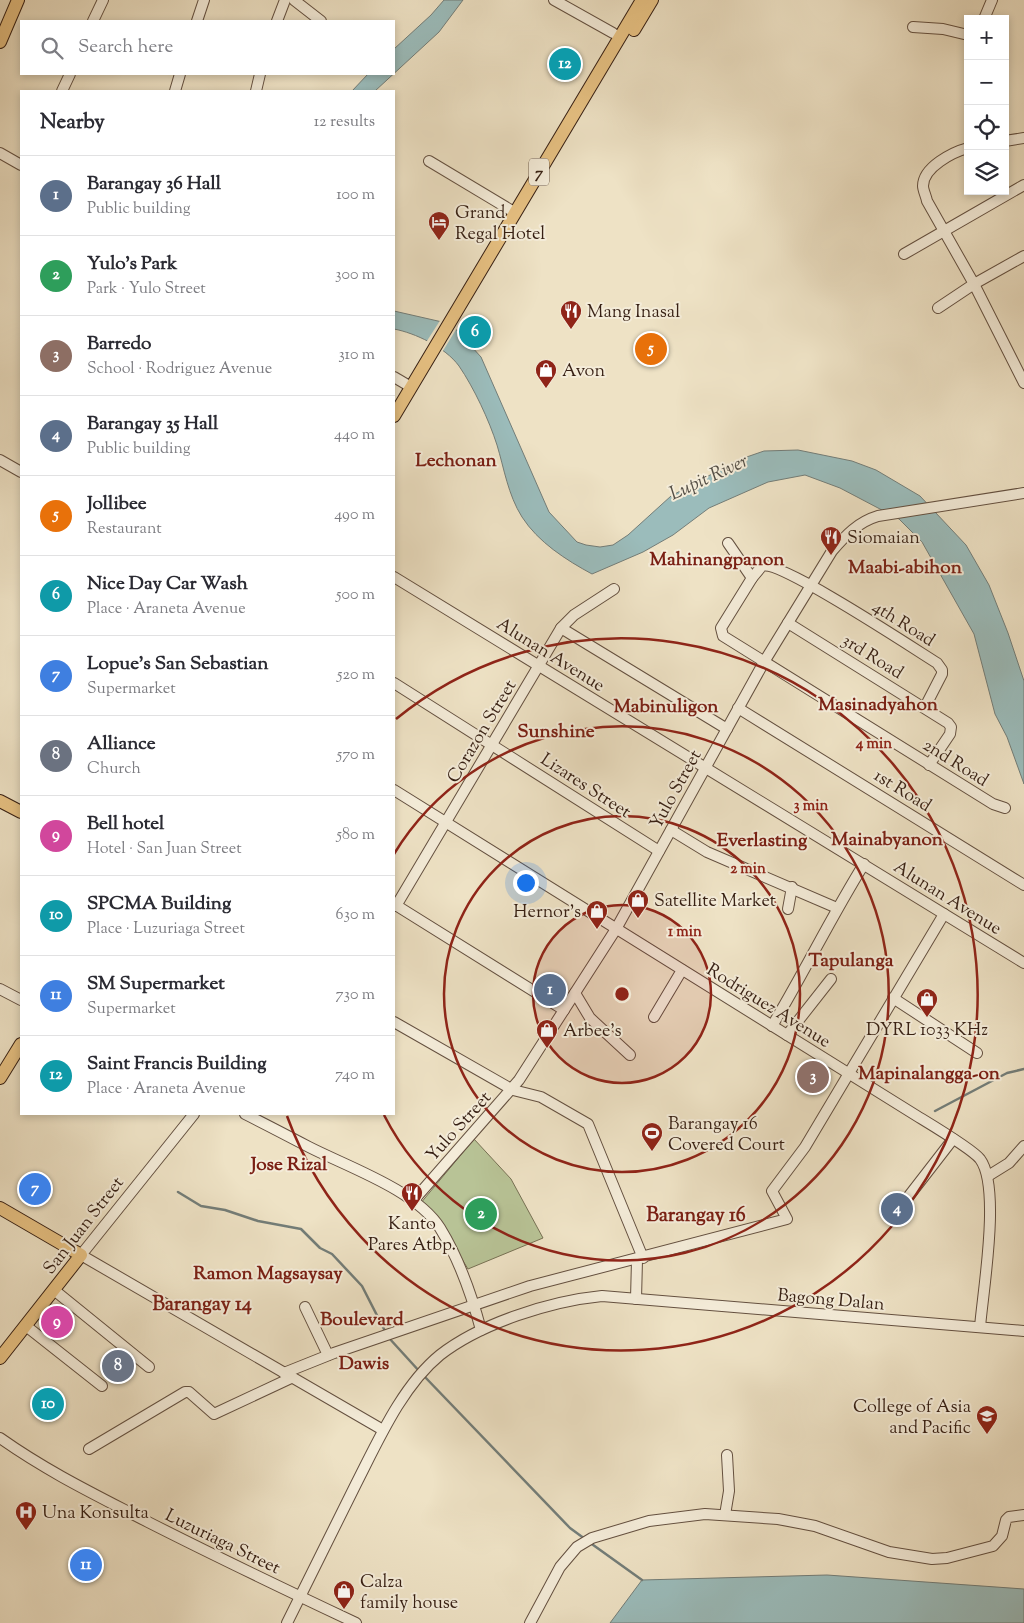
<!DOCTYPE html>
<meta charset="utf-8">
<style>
:root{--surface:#fff;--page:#f2f2f3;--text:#2b2b33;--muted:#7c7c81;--line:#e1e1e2;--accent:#1a73e8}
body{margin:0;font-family:"Sorts Mill Goudy",serif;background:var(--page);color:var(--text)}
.controls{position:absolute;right:15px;top:15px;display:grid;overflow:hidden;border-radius:0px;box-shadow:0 2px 8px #0003}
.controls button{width:45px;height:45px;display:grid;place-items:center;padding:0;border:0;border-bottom:1px solid var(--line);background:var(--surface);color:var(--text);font:25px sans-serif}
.you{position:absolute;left:525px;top:882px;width:18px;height:18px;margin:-12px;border:4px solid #fff;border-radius:50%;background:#1a73e8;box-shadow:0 0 0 8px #1a73e833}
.badge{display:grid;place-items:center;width:32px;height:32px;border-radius:50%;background:var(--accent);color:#fff;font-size:16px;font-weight:700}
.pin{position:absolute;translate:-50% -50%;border:2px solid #fff;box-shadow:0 1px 5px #0006}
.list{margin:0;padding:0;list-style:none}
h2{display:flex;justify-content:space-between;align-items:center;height:65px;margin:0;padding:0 20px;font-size:21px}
h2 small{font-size:16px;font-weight:400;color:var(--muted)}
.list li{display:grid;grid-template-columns:32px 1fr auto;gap:15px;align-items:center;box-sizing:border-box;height:80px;padding:0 20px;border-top:1px solid var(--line)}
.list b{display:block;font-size:19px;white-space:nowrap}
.list p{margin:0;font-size:16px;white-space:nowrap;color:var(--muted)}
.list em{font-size:16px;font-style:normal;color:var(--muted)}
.icon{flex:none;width:28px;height:28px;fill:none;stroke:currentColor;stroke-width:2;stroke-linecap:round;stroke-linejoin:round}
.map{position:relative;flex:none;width:1024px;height:1623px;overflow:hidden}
.search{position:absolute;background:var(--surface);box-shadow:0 2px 8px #0003;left:20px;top:20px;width:375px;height:55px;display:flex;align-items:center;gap:12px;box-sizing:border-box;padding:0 18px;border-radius:0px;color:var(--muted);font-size:19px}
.panel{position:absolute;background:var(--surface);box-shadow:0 2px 8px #0003;left:20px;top:90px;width:375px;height:1025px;border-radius:0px}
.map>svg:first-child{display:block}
</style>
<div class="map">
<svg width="1024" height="1623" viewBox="0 0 1024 1623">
<rect width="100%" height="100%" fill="#eee2c5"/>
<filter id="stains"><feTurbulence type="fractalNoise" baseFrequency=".004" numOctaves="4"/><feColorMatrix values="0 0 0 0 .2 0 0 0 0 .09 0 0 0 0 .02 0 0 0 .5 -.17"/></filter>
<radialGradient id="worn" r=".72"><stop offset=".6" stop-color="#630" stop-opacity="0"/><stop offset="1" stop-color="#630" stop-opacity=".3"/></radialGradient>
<path fill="#b8c396" stroke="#777154" d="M474,1139L511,1179L543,1238L468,1269L441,1225L420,1204Z"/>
<g fill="#9bbcbb" stroke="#737d78">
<path d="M444,0H463L439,32L375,91H352L368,74H394V49L431,15Z"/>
<path d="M394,311L451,324L481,357L549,512L577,542L586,545L600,547L613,545L628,535L671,496L738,460L764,451L798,450L852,461L876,470L920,496L966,545L989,585L1008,633L1024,681V784L1007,737L995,714L974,634L922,542L899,519L840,488L805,475L768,482L709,508L673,535L643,552L592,574C566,560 538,542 522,517C508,495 504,468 497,445C489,420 474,388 459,366C445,347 415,333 394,329Z"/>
<path d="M827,1575L1024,1589V1623H610L642,1580Z"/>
</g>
<path fill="#eee2c5" d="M441,319L452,322L457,328L441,354L425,344Z"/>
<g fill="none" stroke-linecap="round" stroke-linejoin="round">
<g stroke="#737d78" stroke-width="2.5">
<path d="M935,1111L1007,1073L1024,1069"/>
<path d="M178,1192L201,1206L225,1210L258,1221L301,1229L320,1248L332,1254L362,1286L386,1333"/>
<path d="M389,1338L420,1372"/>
<path d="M424,1376L570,1528L585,1539"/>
<path d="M589,1542L642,1580"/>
</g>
<g stroke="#645040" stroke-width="12">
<g id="minor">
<path d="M294,0L321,21"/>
<path d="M554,0L613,33"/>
<path d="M984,19L992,0"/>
<path d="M93,21L103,0"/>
<path d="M197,21L204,0"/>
<path d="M277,21L285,0"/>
<path d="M913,27L943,29L968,35"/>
<path d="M62,91L70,74"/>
<path d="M175,91L180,74"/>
<path d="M256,91L260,74"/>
<path d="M1005,141L1024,138"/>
<path d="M968,148C953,152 923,167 923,186C923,190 926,196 927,201L974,284L1024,383"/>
<path d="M0,153L21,165"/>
<path d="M429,161L514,212"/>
<path d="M904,254L1024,185"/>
<path d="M938,308L974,284L1024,256"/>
<path d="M394,377L411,387"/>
<path d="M0,460L21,472"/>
<path d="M728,543L752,578L721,628L723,636L993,804L1005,808"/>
<path d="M394,577L1024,963"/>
<path d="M752,578L762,566C780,560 913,648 937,663L942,670V674L925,707"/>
<path d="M788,623L948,723L951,727L950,734L929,765"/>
<path d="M561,628L727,729"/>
<path d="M394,683L659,851"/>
<path d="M738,708L1024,885"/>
<path d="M394,790L917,1116C930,1124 972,1149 980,1159C1001,1187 983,1290 980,1327"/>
<path d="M671,830L707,852L837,908"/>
<path d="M394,904L564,1010"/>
<path d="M396,906L561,628L574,615L614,589"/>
<path d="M788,909L792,887"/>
<path d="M0,989L21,1000"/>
<path d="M575,993L590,1018L630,1055"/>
<path d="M893,998L977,1053"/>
<path d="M654,1017L682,970"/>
<path d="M394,1022L513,1090L541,1097L588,1124L643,1258"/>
<path d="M772,1026C804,973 831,917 864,864"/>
<path d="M787,1035L831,979"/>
<path d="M194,1114L81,1255L383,1430"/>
<path d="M245,1114C267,1125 288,1136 309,1147C348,1167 416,1190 440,1228C459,1259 472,1296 481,1330"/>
<path d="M988,1176L1009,1163L1024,1146"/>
<path d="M413,1201L519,1080L616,929L764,662L832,551C846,535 858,522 878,516L1024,493"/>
<path d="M905,1201L953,1139"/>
<path d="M54,1290L149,1367"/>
<path d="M636,1299L637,1260"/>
<path d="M305,1307L328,1355"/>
<path d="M26,1326L102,1386"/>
<path d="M284,1373L334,1353L530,1286L787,1219L772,1191L805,1147L944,914"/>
<path d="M0,1438C48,1472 96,1495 148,1522C217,1557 286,1590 356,1623"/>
<path d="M89,1449L185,1392H189L214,1414L291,1378"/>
<path d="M725,1515L729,1491L727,1455"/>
<path d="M287,1623C310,1577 333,1530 356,1484C378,1441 402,1386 440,1355C481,1323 551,1301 602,1296L1024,1331"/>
<path d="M530,1623L560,1567L577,1547L592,1538L649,1521L705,1514L778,1519L815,1526L889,1552L932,1559L947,1558L993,1546L1002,1536L1006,1520L1009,1517L1024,1515"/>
</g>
</g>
<g stroke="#361f13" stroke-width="14">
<g id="major">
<path d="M634,30L652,0"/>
<path d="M0,42L18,0"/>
<path d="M394,416L642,0"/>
<path d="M0,801L21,812"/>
<path d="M0,1078L21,1044"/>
<path d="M0,1208L81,1255L0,1358"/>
</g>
</g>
<use href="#minor" stroke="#f4ecd9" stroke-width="10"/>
<use href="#major" stroke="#e7c182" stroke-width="12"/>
</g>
<circle cx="622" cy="994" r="89" fill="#8f2418" fill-opacity=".12"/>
<g fill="none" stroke="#8f2418" stroke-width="2.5">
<circle cx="622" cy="994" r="89"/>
<circle cx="622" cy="994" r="178"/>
<path d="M394 854A267 267 0 1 1 384 1115"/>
<path d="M396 719A356 356 0 1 1 287 1116"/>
</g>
<defs>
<g id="hotel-pin" transform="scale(1.125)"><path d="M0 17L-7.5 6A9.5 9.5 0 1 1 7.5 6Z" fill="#8f2418" stroke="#f4ecd9"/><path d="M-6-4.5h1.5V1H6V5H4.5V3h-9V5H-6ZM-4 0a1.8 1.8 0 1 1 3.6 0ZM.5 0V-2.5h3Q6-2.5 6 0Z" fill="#fff"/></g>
<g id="restaurant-pin" transform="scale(1.125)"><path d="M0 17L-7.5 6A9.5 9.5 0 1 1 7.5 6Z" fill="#8f2418" stroke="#f4ecd9"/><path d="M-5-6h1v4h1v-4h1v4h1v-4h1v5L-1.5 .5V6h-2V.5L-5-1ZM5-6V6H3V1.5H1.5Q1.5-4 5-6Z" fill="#fff"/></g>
<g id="shop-pin" transform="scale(1.125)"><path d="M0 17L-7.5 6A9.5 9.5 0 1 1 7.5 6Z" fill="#8f2418" stroke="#f4ecd9"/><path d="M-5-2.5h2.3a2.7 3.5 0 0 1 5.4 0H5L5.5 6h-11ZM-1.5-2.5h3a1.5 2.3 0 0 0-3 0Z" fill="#fff"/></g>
<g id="stadium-pin" transform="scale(1.125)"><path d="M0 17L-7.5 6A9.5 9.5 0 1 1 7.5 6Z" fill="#8f2418" stroke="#f4ecd9"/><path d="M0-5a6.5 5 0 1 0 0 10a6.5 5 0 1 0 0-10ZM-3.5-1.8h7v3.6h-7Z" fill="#fff"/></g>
<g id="university-pin" transform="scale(1.125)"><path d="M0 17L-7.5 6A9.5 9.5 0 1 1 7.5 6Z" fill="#8f2418" stroke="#f4ecd9"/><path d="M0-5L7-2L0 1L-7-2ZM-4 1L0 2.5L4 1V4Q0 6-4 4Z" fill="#fff"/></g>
<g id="hospital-pin" transform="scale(1.125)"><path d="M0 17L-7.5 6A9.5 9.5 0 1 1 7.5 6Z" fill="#8f2418" stroke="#f4ecd9"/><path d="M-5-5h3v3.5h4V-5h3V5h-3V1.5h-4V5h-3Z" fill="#fff"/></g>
</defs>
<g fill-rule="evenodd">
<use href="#hotel-pin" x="439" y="222"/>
<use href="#restaurant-pin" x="571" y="311"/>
<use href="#shop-pin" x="546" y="370"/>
<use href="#restaurant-pin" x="831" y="537"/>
<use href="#shop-pin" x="638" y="900"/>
<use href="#shop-pin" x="597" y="911"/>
<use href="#shop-pin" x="927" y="999"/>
<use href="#shop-pin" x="547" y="1030"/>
<use href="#stadium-pin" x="652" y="1133"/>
<use href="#restaurant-pin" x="412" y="1193"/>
<use href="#university-pin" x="987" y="1416"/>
<use href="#hospital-pin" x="26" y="1512"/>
<use href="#shop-pin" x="344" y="1591"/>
</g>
<g text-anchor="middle" stroke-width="4" stroke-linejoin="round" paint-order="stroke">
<rect fill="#f4ecd9" stroke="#6f5c4e" stroke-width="1" x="529" y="158.5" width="20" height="27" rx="4"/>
<g font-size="16" font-weight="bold" fill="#361f13">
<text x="539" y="178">7</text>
</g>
<g font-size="18" fill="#361f13" stroke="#f4ecd9" text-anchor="start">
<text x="455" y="218">Grand<tspan x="455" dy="21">Regal Hotel</tspan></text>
<text x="587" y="317">Mang Inasal</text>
<text x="562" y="376">Avon</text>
<text x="847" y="543">Siomaian</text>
<text x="654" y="906">Satellite Market</text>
<text x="581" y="917" text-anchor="end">Hernor's</text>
<text x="927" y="1035" text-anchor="middle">DYRL 1033 KHz</text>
<text x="563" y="1036">Arbee's</text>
<text x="668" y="1129">Barangay 16<tspan x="668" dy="21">Covered Court</tspan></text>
<text x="412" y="1229" text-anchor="middle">Kanto<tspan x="412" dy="21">Pares Atbp.</tspan></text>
<text x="971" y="1412" text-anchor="end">College of Asia<tspan x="971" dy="21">and Pacific</tspan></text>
<text x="42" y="1518">Una Konsulta</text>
<text x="360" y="1587">Calza<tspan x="360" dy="21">family house</tspan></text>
</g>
<g font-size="18" fill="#361f13" stroke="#f4ecd9">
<text transform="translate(904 623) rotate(32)" y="6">4th Road</text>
<text transform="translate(551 654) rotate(32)" y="6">Alunan Avenue</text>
<text transform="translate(873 656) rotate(32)" y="6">3rd Road</text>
<text transform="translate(481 731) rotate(-59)" y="6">Corazon Street</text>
<text transform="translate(956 762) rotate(32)" y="6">2nd Road</text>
<text transform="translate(586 785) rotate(33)" y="6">Lizares Street</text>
<text transform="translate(675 789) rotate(-61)" y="6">Yulo Street</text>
<text transform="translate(903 790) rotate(32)" y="6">1st Road</text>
<text transform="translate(948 897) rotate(32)" y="6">Alunan Avenue</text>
<text transform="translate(769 1005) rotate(32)" y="6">Rodriguez Avenue</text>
<text transform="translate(458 1126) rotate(-48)" y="6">Yulo Street</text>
<text transform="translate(83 1225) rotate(-52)" y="6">San Juan Street</text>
<text transform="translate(831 1299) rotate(5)" y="6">Bagong Dalan</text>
<text transform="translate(223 1541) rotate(26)" y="6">Luzuriaga Street</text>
</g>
<g font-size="19" font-weight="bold" fill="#7a1f14" stroke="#f4ecd9">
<text x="456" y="466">Lechonan</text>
<text x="717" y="565">Mahinangpanon</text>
<text x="905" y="573">Maabi-abihon</text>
<text x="878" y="710">Masinadyahon</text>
<text x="666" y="712">Mabinuligon</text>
<text x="556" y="737">Sunshine</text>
<text x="887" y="845">Mainabyanon</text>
<text x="762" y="846">Everlasting</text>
<text x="851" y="966">Tapulanga</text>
<text x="929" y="1079">Mapinalangga-on</text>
<text x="289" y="1170">Jose Rizal</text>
<text x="268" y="1279">Ramon Magsaysay</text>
<text x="362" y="1325">Boulevard</text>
<text x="364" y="1369">Dawis</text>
</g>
<g font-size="19" font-style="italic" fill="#544e45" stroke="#f4ecd9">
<text transform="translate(708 476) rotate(-25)" y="7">Lupit River</text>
</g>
<g font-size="20" font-weight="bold" fill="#7a1f14" stroke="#f4ecd9">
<text x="696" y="1221">Barangay 16</text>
<text x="202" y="1310">Barangay 14</text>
</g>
</g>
<circle cx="622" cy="994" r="8" fill="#8f2418" stroke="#f4ecd9" stroke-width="2.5"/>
<g font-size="15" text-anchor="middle" font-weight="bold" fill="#8f2418" stroke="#f4ecd9" stroke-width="4" stroke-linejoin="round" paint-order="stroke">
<text x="874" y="748">4 min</text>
<text x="811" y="810">3 min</text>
<text x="748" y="873">2 min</text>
<text x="685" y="936">1 min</text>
</g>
<rect width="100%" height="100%" filter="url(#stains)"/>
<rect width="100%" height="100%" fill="url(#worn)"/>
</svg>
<div class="controls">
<button>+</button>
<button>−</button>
<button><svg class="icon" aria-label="locate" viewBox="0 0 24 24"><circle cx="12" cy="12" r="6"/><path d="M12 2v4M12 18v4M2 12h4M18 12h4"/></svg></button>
<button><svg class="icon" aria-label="layers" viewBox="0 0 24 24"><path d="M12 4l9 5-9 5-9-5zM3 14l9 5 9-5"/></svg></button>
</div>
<div class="you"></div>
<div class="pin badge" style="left:550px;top:990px;background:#5c6f8a">1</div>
<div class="pin badge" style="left:481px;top:1214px;background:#2e9e5b">2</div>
<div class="pin badge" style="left:813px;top:1077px;background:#8d6e63">3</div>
<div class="pin badge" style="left:897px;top:1209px;background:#5c6f8a">4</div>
<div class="pin badge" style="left:651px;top:349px;background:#e8710a">5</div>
<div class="pin badge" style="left:475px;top:332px;background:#0f9aa8">6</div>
<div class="pin badge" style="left:35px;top:1189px;background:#3f7fe0">7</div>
<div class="pin badge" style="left:118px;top:1366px;background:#6b7280">8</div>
<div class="pin badge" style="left:57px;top:1322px;background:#d1479c">9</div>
<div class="pin badge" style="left:48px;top:1404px;background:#0f9aa8">10</div>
<div class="pin badge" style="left:86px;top:1565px;background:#3f7fe0">11</div>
<div class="pin badge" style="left:565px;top:64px;background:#0f9aa8">12</div>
<div class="search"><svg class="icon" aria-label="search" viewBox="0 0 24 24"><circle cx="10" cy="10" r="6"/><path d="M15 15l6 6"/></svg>Search here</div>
<section class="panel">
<h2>Nearby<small>12 results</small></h2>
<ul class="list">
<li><span class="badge" style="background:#5c6f8a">1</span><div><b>Barangay 36 Hall</b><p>Public building</p></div><em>100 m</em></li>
<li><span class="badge" style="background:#2e9e5b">2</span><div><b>Yulo's Park</b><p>Park · Yulo Street</p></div><em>300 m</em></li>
<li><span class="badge" style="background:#8d6e63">3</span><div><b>Barredo</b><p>School · Rodriguez Avenue</p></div><em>310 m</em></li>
<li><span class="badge" style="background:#5c6f8a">4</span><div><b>Barangay 35 Hall</b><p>Public building</p></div><em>440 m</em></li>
<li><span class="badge" style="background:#e8710a">5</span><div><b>Jollibee</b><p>Restaurant</p></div><em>490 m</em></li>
<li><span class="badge" style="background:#0f9aa8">6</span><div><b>Nice Day Car Wash</b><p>Place · Araneta Avenue</p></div><em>500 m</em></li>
<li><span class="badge" style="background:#3f7fe0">7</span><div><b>Lopue's San Sebastian</b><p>Supermarket</p></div><em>520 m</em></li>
<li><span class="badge" style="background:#6b7280">8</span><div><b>Alliance</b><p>Church</p></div><em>570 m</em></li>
<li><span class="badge" style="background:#d1479c">9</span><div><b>Bell hotel</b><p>Hotel · San Juan Street</p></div><em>580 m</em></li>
<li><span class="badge" style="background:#0f9aa8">10</span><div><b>SPCMA Building</b><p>Place · Luzuriaga Street</p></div><em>630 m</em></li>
<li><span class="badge" style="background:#3f7fe0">11</span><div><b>SM Supermarket</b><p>Supermarket</p></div><em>730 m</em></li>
<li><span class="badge" style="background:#0f9aa8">12</span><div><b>Saint Francis Building</b><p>Place · Araneta Avenue</p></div><em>740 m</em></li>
</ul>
</section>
</div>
